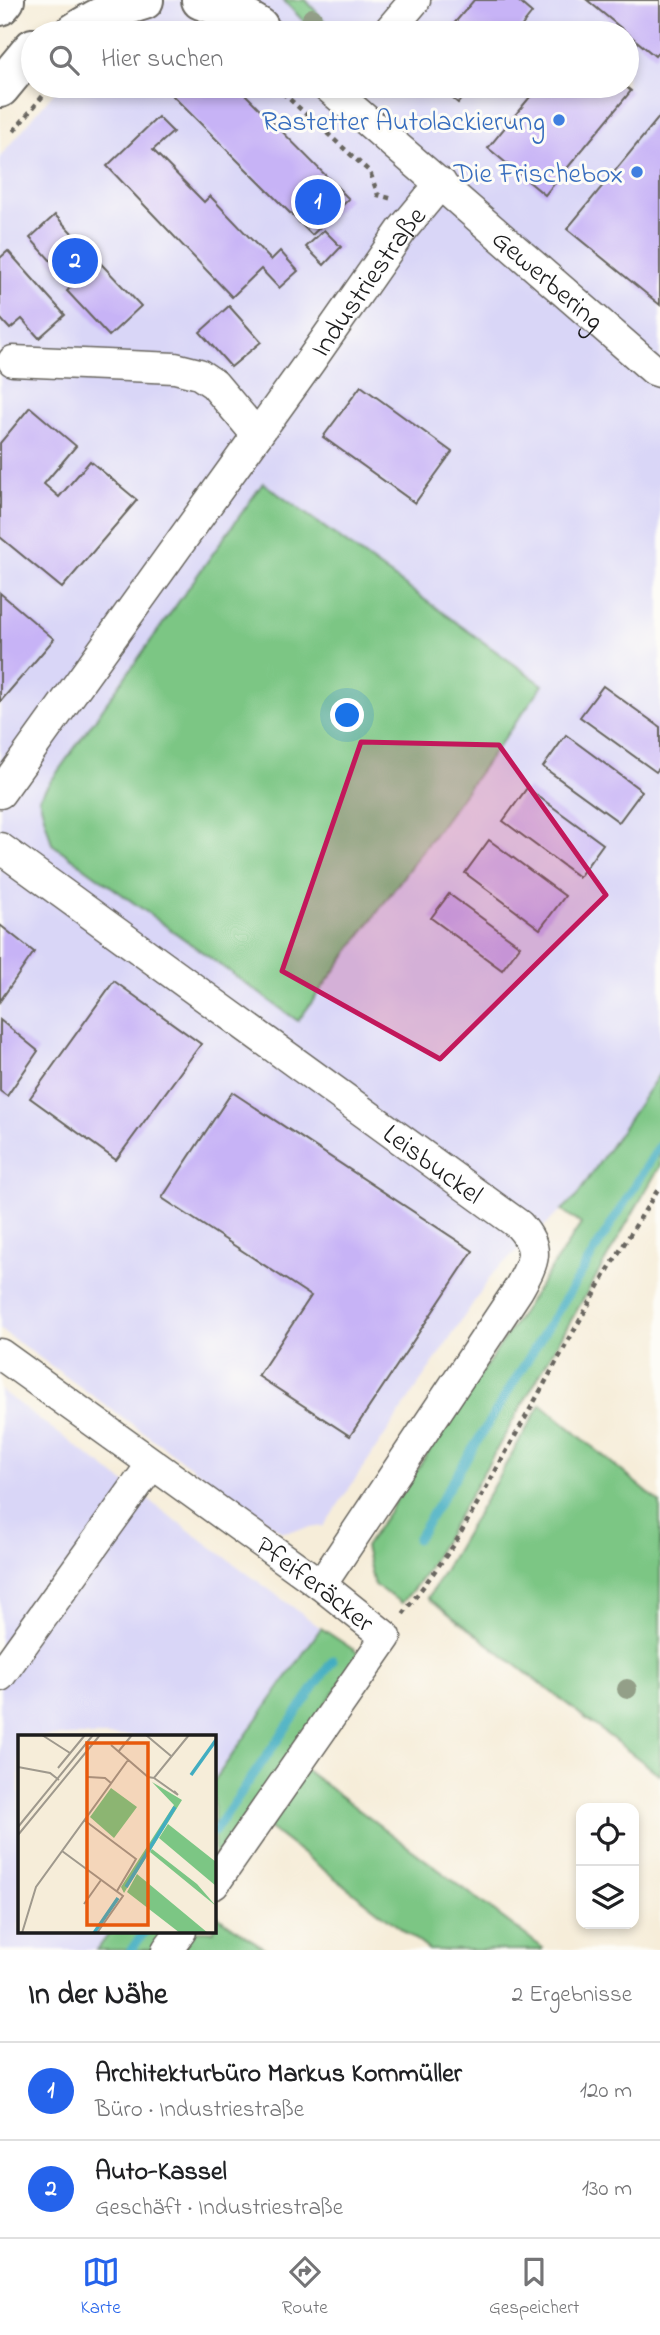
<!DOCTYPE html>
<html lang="de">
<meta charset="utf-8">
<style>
:root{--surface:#fff;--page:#f2f2f2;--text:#202124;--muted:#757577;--line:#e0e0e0;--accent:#2563eb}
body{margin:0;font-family:"Indie Flower",sans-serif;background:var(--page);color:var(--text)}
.controls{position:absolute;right:21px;bottom:21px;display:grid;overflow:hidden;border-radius:14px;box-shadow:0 4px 10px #0003}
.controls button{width:63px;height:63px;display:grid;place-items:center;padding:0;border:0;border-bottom:2px solid var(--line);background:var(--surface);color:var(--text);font:35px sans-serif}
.you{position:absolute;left:348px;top:716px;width:24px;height:24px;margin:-18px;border:5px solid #fff;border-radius:50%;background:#1a73e8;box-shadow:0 0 0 10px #1a73e833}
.badge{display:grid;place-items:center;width:46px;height:46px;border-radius:50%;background:var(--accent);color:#fff;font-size:23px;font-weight:700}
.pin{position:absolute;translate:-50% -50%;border:4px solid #fff;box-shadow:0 2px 7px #0006}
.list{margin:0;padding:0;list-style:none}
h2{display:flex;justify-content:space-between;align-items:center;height:91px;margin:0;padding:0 28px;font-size:30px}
h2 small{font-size:23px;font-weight:400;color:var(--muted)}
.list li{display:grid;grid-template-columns:46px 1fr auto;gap:21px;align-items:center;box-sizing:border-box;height:98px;padding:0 28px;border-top:2px solid var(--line)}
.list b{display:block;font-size:26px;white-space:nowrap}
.list p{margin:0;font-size:23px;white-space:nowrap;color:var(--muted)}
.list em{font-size:23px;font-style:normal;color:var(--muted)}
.icon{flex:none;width:38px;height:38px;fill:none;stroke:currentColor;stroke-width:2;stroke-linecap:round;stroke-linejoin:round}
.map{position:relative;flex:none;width:660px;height:1950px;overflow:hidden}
.search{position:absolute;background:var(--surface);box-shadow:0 4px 10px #0003;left:21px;right:21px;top:21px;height:77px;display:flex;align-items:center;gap:18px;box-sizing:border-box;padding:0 24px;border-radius:38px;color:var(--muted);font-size:26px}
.sheet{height:287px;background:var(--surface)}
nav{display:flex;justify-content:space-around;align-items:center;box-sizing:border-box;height:98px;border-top:2px solid var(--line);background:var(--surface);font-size:19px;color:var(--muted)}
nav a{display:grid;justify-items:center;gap:4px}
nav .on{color:var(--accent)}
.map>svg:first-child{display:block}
</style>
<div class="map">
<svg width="660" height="1950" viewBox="0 0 660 1950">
<rect width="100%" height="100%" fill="#fdfcf7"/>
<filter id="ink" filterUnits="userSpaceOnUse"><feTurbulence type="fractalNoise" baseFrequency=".0143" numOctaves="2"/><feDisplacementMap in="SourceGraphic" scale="14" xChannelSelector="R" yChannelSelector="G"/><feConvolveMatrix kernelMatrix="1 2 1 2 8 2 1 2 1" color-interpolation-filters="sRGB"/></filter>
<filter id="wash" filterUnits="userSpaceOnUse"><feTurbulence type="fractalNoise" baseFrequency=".00686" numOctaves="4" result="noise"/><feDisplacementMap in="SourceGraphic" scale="28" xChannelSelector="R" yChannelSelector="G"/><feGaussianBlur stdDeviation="1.57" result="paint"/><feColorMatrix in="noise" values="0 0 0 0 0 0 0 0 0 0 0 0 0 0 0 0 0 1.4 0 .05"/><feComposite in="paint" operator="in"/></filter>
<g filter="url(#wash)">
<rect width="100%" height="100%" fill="#f6edd9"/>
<g fill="#d9d6f7">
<path d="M129,0H660V1073L576,1197L494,1272L324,1526L282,1532L0,1329V157L59,86H627V33H103Z"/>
<path d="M0,1390L321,1628L214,1781V1736H19V1931H111L97,1950H0Z"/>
</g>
<g fill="#7cc684" stroke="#4c7150" stroke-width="2">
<path d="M283,0H306L326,23L315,33Z"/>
<path d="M263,483L543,685L298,1021L52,844L39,798Z"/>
<path d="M660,1073V1166L423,1577L402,1603L374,1585L365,1547L581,1224L562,1210L576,1197Z"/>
<path d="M541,1404L660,1503V1775L428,1598Z"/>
<path d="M321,1628L360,1654L214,1866V1781Z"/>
<path d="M303,1768L543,1948L541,1950H429L264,1824Z"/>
<path d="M214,1914L267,1950H178L191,1931H214Z"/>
<path d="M111,1931H169L156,1950H97Z"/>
</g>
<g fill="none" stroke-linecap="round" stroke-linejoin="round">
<g stroke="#42adc1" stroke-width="9">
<path d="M417,1539L660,1145"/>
<path d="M214,1832L333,1660"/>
<path d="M131,1950L145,1931"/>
</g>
</g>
<g id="blocks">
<g fill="#c7b3f6">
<path d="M474,0H517L532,13L516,33H446Z"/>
<path d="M587,0H660V50L655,56Z"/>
<path d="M176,86H237L349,199L312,235L169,92Z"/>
<path d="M438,86H472L458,103Z"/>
<path d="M539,86H625L631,91L545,195L488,148Z"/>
<path d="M660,116V305L567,229Z"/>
<path d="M158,117L173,132L153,150L204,202L210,196L271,260L280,251L298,271L279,288L261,269L232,297L107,166Z"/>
<path d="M55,215L141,306L109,336L67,291L73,285L30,238Z"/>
<path d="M324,230L341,247L324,265L306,247Z"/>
<path d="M8,251L65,315L39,338L22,319L10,329L0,318V258Z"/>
<path d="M229,306L261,342L231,367L200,332Z"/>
<path d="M361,386L452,452L415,503L323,437Z"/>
<path d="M30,407L76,446L44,484L59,497L90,461L137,500L62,588L0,537V443Z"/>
<path d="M0,593L54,639L0,702Z"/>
<path d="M603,686L660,727V767L656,772L580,717Z"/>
<path d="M566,735L642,791L619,822L543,767Z"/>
<path d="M527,788L603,844L579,877L503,821Z"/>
<path d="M489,840L565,896L540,929L465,873Z"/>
<path d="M449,894L520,946L502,970L431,918Z"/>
<path d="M0,925L34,952L0,1001Z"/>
<path d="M114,981L201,1044L116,1160L30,1098Z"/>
<path d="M0,1020L38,1051L7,1096L0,1091Z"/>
<path d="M232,1092L473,1251L350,1436L258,1376L311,1296L162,1198Z"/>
</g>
</g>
</g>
<g filter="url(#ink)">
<use href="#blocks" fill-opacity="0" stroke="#68655e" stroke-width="2"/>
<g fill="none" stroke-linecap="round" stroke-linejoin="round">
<g stroke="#68655e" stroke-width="33">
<g id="minor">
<path d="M387,33L415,0"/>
<path id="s1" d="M327,86L654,370L660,372"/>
<path d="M13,361L175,368L199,374L214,384L257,435"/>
<path id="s2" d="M0,793L309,363L402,230L441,183"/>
<path id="s3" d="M0,848L519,1225C542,1250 533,1263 518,1290L321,1585"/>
<path id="s4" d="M0,1354L321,1585L386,1637L214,1884"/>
<path d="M0,1676L152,1464"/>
<path d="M167,1950L181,1931"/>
</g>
</g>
<g stroke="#68655e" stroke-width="42">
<g id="major">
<path d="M201,0L230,10L259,27"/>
<path d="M0,6L5,0"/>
<path d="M74,33C96,18 117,7 144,0"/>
<path d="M0,88L33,48"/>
</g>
</g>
<g stroke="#68655e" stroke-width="4.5" stroke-dasharray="5 5" stroke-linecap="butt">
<path d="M275,86L370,172L378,195L393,199"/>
<path d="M14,131L51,86"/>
<path d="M403,1614L454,1545L608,1270L660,1186"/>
</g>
<use href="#minor" stroke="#fff" stroke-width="30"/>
<use href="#major" stroke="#fff" stroke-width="38"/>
</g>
<g fill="#939f88">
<circle cx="312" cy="18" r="10"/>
<circle cx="627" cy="1689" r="10"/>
</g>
</g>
<path fill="#c2185b" fill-opacity="0.2" stroke="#c2185b" stroke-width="5" stroke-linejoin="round" d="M361,742L499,745L606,895L440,1059L282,971Z"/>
<g fill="#3f7fe0" stroke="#fdfcf7" stroke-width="2.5">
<circle cx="559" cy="120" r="7"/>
<circle cx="637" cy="172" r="7"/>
</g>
<g text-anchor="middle" stroke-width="6" stroke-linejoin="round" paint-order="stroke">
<g font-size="28" fill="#366cbe" stroke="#fdfcf7" text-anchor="end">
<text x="545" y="130">Rastetter Autolackierung</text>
<text x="623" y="182">Die Frischebox</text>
</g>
<g font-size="28" fill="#1c1c1c" stroke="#fdfcf7">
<text dy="10" stroke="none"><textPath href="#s1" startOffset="294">Gewerbering</textPath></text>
<text dy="10" stroke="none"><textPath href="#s2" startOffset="630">Industriestraße</textPath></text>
<text dy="10" stroke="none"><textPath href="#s3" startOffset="536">Leisbuckel</textPath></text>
<text dy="10" stroke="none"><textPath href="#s4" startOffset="390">Pfeiferäcker</textPath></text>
</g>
</g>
<g transform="translate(18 1735)">
<rect width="198" height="198" fill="#f6edd9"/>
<path d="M134,47L164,65L106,158L103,152L156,70ZM93,53L119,72L96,103L72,82ZM150,89L198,127V151L141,103ZM134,114L179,149L198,171L132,117ZM119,139L190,198H162L109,157Z" fill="#7cc684"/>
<path fill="none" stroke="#42adc1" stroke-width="3.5" d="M173,40L198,5M108,152L157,72M76,198L100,163"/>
<path fill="none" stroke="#9f998d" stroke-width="2" d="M24,0L52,18M128,0L153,21M93,10L130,42L136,43L171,0M100,17L114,0M0,32L32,38L41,45M40,33L67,0M70,42L87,43L93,48M136,43L160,60L156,56M66,85L118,124L99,156M0,92L75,0M0,100L82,0M44,116L105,161L79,198M66,169L83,145M4,198L18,152L110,25"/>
<path fill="#e8590c" fill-opacity="0.15" stroke="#e8590c" stroke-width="3.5" d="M69,8H130V190H69Z"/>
<rect width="198" height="198" fill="none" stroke="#1c1c1c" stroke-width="3.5"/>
</g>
</svg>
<div class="controls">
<button><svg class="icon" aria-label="locate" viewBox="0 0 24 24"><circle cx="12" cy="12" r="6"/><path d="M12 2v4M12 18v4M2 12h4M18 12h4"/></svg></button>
<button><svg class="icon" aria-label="layers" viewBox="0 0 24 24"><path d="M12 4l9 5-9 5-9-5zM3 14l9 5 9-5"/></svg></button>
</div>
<div class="you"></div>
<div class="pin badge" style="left:318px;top:202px">1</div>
<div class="pin badge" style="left:75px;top:261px">2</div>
<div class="search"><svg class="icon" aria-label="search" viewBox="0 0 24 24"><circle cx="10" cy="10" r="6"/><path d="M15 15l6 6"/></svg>Hier suchen</div>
</div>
<section class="sheet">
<h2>In der Nähe<small>2 Ergebnisse</small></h2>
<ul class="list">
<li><span class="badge">1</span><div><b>Architekturbüro Markus Kornmüller</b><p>Büro · Industriestraße</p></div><em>120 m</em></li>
<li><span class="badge">2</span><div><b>Auto-Kassel</b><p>Geschäft · Industriestraße</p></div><em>130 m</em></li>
</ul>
</section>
<nav>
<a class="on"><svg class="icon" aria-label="map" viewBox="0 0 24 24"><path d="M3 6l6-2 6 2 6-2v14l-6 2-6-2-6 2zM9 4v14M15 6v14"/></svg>Karte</a>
<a><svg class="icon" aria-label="directions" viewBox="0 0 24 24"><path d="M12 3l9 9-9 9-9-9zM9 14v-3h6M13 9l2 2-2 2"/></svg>Route</a>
<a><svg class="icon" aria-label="saved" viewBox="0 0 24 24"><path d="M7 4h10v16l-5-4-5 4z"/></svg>Gespeichert</a>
</nav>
